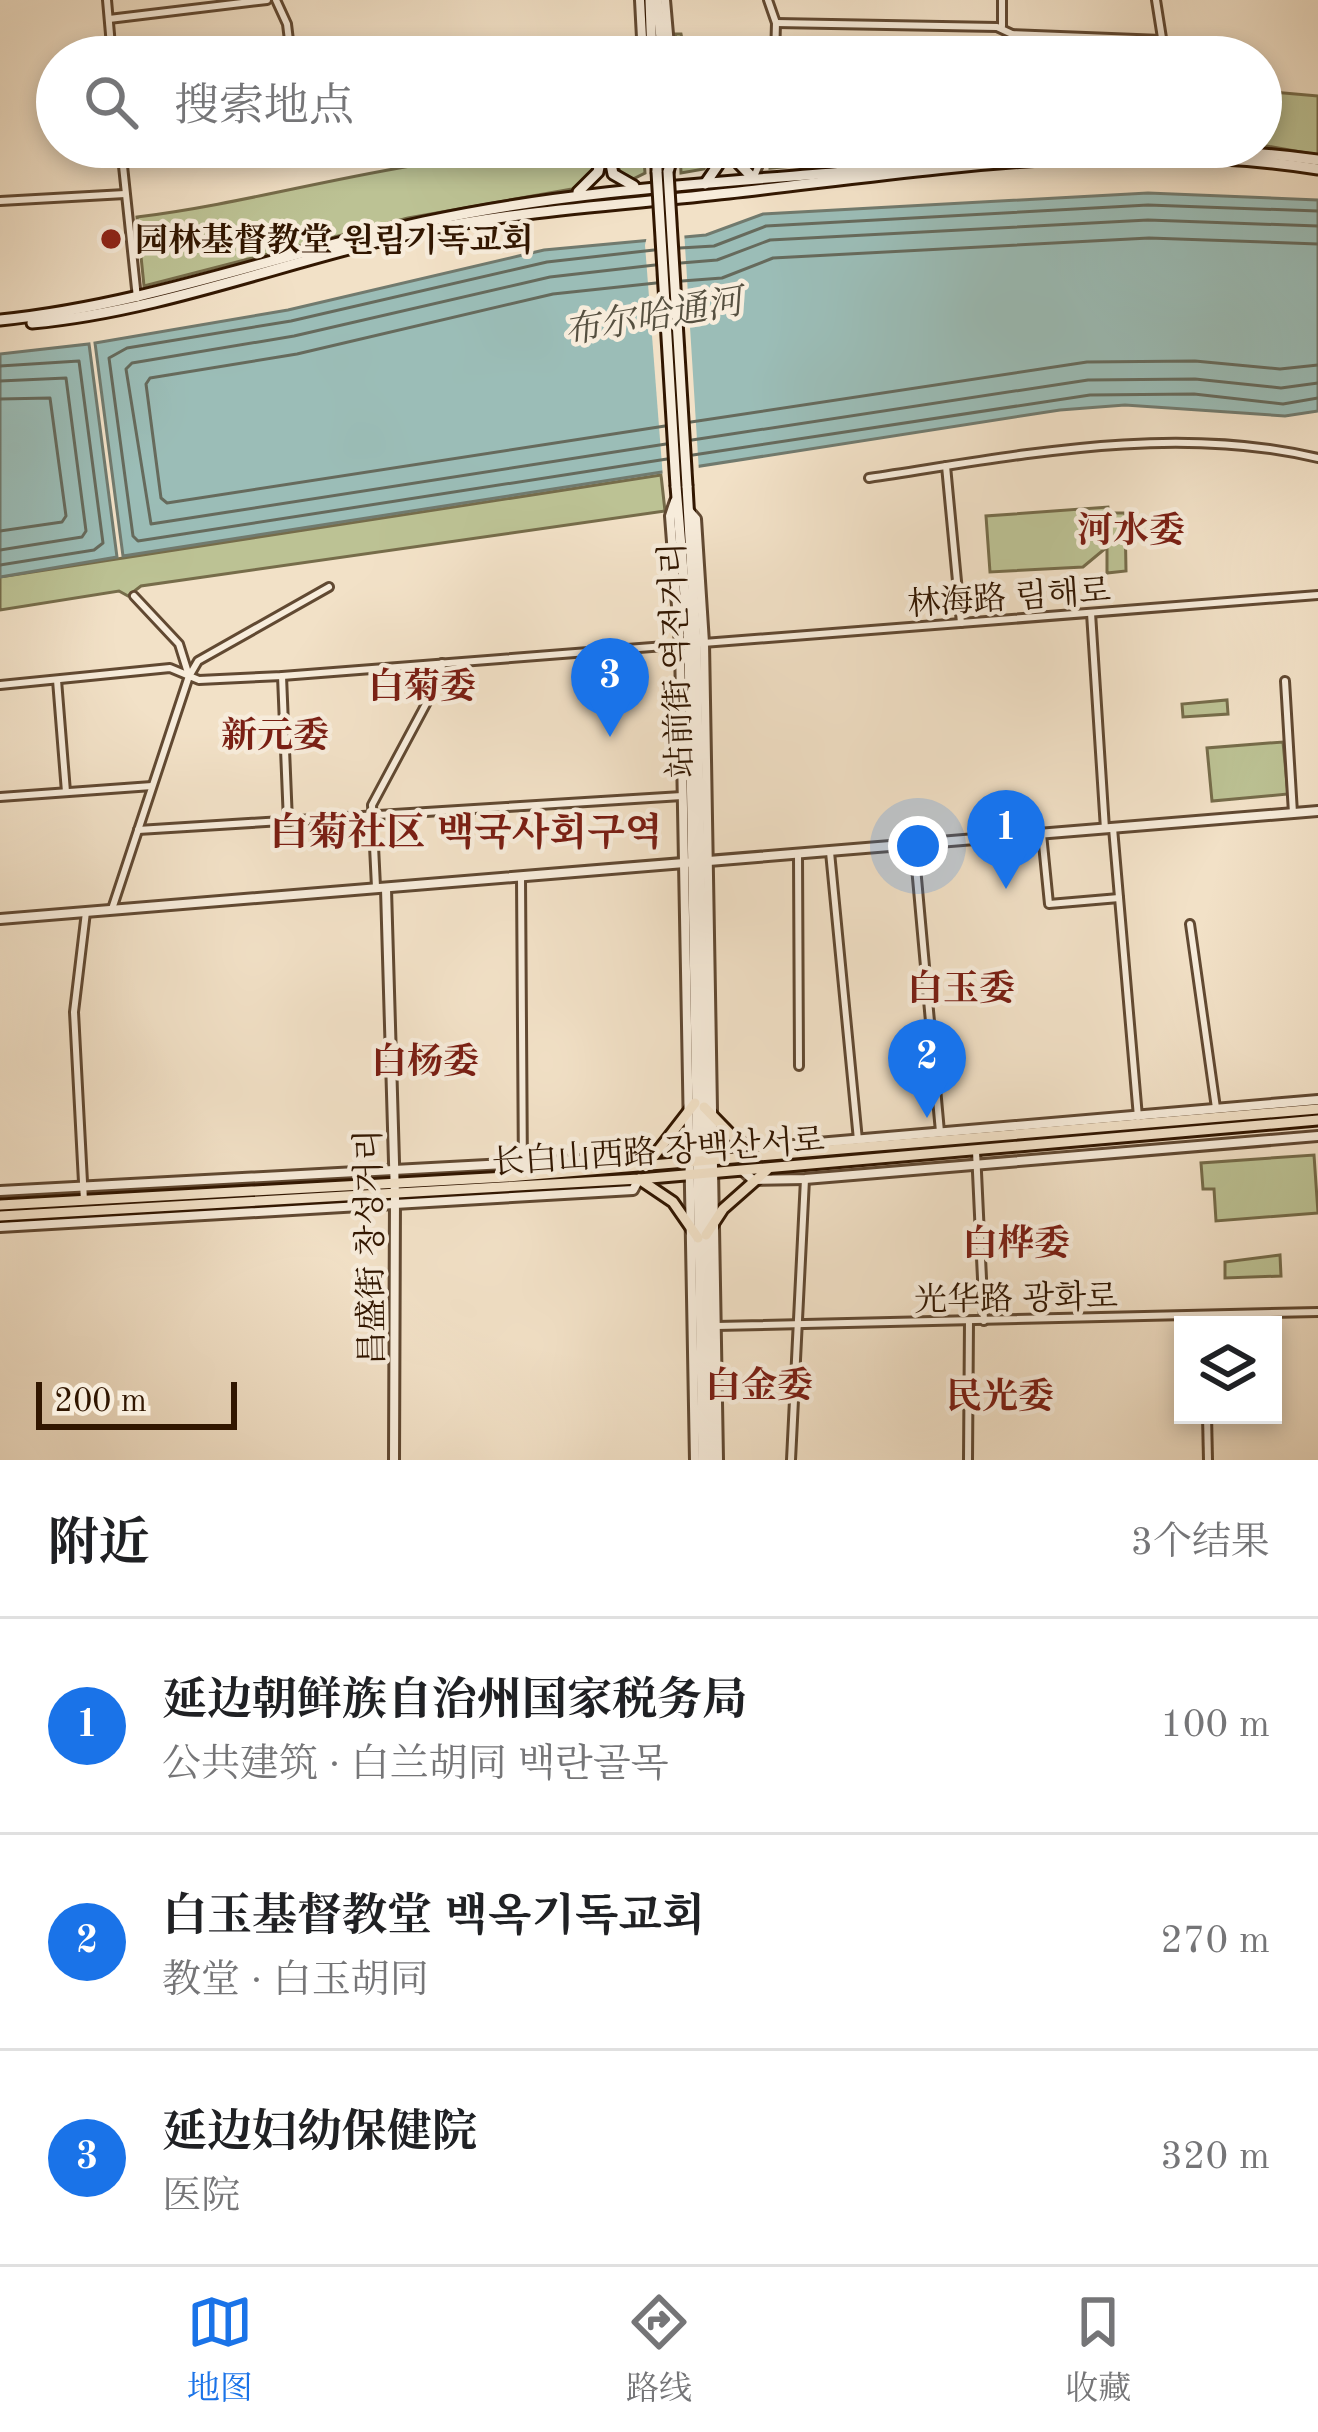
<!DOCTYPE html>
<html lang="zh">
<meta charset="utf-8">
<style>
:root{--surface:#fff;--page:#f6f6f6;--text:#202124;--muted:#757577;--line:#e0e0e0;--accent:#1a73e8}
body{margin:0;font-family:"Old Standard TT","Noto Serif SC","Noto Serif KR",serif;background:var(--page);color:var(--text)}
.controls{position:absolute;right:36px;bottom:36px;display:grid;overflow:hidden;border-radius:0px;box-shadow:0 6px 18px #0003}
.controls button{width:108px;height:108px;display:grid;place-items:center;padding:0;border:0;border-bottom:3px solid var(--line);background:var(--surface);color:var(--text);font:60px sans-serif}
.scale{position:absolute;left:36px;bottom:30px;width:201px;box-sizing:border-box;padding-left:12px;border:6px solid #311600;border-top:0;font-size:33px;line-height:42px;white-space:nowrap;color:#311600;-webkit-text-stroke:9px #f7ecdb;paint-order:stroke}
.you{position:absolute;left:918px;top:846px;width:42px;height:42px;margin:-30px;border:9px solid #fff;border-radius:50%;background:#1a73e8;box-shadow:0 0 0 18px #1a73e833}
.badge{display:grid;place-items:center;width:78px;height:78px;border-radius:50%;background:var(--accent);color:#fff;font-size:39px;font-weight:700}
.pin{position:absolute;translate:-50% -99px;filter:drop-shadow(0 3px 6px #0008)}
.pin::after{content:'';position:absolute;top:63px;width:42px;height:36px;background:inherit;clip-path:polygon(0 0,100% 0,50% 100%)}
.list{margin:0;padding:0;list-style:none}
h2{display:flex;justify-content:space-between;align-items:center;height:156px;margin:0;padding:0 48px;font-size:51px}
h2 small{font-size:39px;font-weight:400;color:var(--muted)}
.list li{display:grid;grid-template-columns:78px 1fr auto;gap:36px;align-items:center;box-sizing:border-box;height:216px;padding:0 48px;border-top:3px solid var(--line)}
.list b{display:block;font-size:45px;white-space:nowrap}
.list p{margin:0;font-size:39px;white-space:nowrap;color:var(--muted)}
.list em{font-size:39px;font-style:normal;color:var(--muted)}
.icon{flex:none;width:66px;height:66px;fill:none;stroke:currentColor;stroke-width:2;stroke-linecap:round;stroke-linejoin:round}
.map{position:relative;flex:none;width:1318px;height:1460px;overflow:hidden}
.search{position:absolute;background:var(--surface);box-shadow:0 6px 18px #0003;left:36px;right:36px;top:36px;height:132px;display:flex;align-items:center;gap:30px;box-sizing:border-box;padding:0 42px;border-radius:66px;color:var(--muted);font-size:45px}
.sheet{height:804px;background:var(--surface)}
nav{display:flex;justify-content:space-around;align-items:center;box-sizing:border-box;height:168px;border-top:3px solid var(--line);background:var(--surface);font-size:33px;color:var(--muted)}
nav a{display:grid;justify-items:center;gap:6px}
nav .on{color:var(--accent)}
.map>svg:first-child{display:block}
</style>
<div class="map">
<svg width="1318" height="1460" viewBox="0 0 1318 1460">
<rect width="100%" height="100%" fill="#f2e1c7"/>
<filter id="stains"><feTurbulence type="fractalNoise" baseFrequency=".00167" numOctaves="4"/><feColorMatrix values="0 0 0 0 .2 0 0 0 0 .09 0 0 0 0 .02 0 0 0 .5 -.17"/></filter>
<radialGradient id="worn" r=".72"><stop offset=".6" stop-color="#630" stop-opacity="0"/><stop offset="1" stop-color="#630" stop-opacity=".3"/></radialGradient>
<g fill="#bcc294" stroke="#766c4a" stroke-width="3">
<path d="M675,34H681L684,49L768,44V57H681Z"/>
<path d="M1261,91L1318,96V155L1261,145Z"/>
<path d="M421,147H597C597,167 590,179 572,189L408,218L144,286L137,217C234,205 327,179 423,164Z"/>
<path d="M612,147H643L645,173L633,179L620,172Z"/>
<path d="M680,147H712L704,169L681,173Z"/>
<path d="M1005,147L770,168V163Z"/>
<path d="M661,475L665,511L141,586L128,596L119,591L0,610V577Z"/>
<path d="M1108,507L1109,513H1125L1126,571L1107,573V547L1083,567L990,572L986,516Z"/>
<path d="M1227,700L1228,714L1183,717L1182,704Z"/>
<path d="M1283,742L1288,794L1212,801L1207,748Z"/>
<path d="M1314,1155L1318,1213L1216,1221L1214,1189H1203L1201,1163Z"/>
<path d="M1280,1255L1281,1276L1225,1278V1262Z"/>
</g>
<g fill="#9bbdb7" stroke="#717a6e" stroke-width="3">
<path d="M1148,193L1318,200V411L1285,416L1125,405L1060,410L123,556L95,343L288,310L544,250L706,235L763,214Z"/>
<path d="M89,344L117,557L0,577V354Z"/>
</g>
<path fill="#f2e1c7" d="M684,230L699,472L663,478L645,245L648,232Z"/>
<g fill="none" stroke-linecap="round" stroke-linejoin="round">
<g stroke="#666a5c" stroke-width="3">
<path d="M680,248L714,246L766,226L1148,205L1318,211"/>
<path d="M654,250L547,262L291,321L127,348L109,358L133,536L138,541L667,459"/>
<path d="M681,263L717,260L770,240L1148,220L1318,226"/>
<path d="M655,265L550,277L294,336L132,363L126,369L151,524L666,444"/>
<path d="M682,281L722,278L773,258L1149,238L1318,244"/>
<path d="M656,283L553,294L297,354L150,378L146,384L161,498L167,503L665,426"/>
<path d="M0,366L79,361L103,543L94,550L0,565"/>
<path d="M0,381L66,378L86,531L82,537L0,550"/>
<path d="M0,399L50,398L66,516L62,522L0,531"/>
<path d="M691,422L1087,362L1195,361L1280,369L1318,365"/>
<path d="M692,440L1088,380L1195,379L1281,388L1318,383"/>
<path d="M693,455L1090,395L1194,394L1283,404L1318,398"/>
</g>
<g stroke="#614932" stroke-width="12">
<g id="minor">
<path d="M107,0L112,57"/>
<path d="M276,0L287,24L291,57"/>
<path d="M768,0L776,23L775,57"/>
<path d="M1002,0V26"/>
<path d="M1156,0L1165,57"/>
<path d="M109,19L267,0"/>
<path d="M776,23L997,27L1012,34L1162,40"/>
<path d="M1012,34L1016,57"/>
<path d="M121,147L137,298"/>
<path d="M754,177L766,147"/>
<path d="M0,201L125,194"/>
<path d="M946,466L961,623"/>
<path d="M869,478C1017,456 1170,423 1318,458"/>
<path d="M1091,613L1105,829"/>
<path d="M191,673L198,661L329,587"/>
<path d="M282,676L288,822"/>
<path d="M57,680L66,792"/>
<path d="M1285,681L1293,813"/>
<path d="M0,685L170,668L199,680L282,676L1318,595"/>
<path d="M0,797L152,786"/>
<path d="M1113,828L1138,1117"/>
<path d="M138,830L682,796"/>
<path d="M1042,834L1049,904L1119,898"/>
<path d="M914,845L940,1132"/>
<path d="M830,852L858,1140"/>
<path d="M798,855L799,1066"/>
<path d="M521,878L523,1176"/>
<path d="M376,887L372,805L441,676L442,663"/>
<path d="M112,909L189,676L179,644L134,596"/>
<path d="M1190,924L1216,1108"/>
<path d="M976,1151L984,1321"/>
<path d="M84,1201L74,1012L86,912"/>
<path d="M716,1326L1318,1312"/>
<path d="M1207,1415L1208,1460"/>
<path d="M791,1460L805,1179"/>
<path d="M968,1460L969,1321"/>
</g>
</g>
<g stroke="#614932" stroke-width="14">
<g id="tertiary">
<path d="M640,0L643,57"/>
<path d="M665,0L670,57"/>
<path d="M675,501L670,516L680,645L695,1460"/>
<path d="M689,511L696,519L704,643L718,1460"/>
<path d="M386,889L395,1196L394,1460"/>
<path d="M0,919L1318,811"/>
<path d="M771,1147L1318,1100"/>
<path d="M743,1171L753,1180L805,1179L1318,1136"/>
<path d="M0,1191L638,1157L646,1167"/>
<path d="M0,1227L633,1190L639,1179"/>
</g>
</g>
<g stroke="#311600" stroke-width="15">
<g id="secondary">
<path d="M650,0L652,57"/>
<path d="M657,0L663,57"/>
<path d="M723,147L753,178"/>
<path d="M608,149L613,174L634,186"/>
<path d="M657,172V147"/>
<path d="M668,172L675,147"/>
<path d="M705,184L718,165L721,147"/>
<path d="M578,192L598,172L603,147"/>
<path d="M0,320C146,305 282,253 424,222C567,191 712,183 857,171C1013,157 1161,138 1318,160"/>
<path d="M32,323C162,311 286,261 413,233C517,210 623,205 729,193C925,171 1121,138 1318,169"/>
<path d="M676,486L689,645L703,1460"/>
<path d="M687,486L696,644L711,1460"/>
</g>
</g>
<g stroke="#311600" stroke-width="15">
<g id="primary">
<path d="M704,1107L739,1143L786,1152"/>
<path d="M647,1165L695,1103"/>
<path d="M639,1179L673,1202L698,1238"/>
<path d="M0,1205L507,1177L1318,1109"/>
<path d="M0,1216L639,1179L1318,1120"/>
<path d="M706,1235L723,1209L767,1170"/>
</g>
</g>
<use href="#minor" stroke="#f7ecdb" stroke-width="6"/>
<use href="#tertiary" stroke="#f7ecdb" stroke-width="8"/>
<use href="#secondary" stroke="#f7ecdb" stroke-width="9"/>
<use href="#primary" stroke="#f2e1c7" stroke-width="9"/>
<g stroke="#311600" stroke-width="15" stroke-linecap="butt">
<g id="secondary-bridge">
<path d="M657,172L676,486"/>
<path d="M668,172L687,486"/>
</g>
</g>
<use href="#secondary-bridge" stroke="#f7ecdb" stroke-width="9"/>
</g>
<circle fill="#8f2418" stroke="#f7ecdb" stroke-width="4.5" cx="111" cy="239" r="12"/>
<g text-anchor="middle" stroke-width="9" stroke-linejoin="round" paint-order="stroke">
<g font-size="33" font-weight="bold" fill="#311600" stroke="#f7ecdb" text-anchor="start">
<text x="135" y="251">园林基督教堂 원림기독교회</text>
</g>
<g font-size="33" fill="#311600" stroke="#f7ecdb">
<text transform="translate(1009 596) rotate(-4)" y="12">林海路 림해로</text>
<text transform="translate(675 660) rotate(-92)" y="12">站前街 역전거리</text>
<text transform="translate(658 1150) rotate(-4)" y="12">长白山西路 장백산서로</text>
<text transform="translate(369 1247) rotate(-91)" y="12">昌盛街 창성거리</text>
<text transform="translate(1016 1297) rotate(-1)" y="12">光华路 광화로</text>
</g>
<g font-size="36" font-style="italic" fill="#565040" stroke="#f7ecdb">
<text transform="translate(653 315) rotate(-10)" y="13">布尔哈通河</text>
</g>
<g font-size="36" font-weight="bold" fill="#7a1f14" stroke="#f7ecdb">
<text x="1131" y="542">河水委</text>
<text x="422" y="698">白菊委</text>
<text x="275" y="747">新元委</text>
<text x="961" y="1000">白玉委</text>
<text x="425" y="1073">白杨委</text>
<text x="1016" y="1255">白桦委</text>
<text x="759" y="1397">白金委</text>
<text x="1000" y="1408">民光委</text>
</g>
<g font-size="39" font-weight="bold" fill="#7a1f14" stroke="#f7ecdb">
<text x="466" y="845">白菊社区 백국사회구역</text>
</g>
</g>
<rect width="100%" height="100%" filter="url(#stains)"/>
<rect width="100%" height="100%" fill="url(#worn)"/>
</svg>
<div class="controls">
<button><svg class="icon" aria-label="layers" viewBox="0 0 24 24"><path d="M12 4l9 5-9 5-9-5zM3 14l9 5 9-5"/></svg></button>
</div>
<div class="scale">200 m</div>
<div class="you"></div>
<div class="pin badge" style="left:1006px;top:889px">1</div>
<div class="pin badge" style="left:927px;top:1118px">2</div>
<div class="pin badge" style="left:610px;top:737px">3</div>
<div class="search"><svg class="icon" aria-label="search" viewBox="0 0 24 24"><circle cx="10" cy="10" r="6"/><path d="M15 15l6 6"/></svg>搜索地点</div>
</div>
<section class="sheet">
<h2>附近<small>3个结果</small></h2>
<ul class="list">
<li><span class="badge">1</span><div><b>延边朝鲜族自治州国家税务局</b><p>公共建筑 · 白兰胡同 백란골목</p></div><em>100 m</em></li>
<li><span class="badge">2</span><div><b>白玉基督教堂 백옥기독교회</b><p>教堂 · 白玉胡同</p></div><em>270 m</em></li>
<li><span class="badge">3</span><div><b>延边妇幼保健院</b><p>医院</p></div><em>320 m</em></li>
</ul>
</section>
<nav>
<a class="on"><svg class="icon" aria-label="map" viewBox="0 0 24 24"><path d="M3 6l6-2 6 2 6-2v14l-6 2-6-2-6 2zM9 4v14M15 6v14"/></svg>地图</a>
<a><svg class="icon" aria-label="directions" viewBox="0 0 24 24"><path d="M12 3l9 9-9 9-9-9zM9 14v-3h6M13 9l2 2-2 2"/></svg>路线</a>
<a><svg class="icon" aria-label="saved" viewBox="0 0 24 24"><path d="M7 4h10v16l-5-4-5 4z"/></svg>收藏</a>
</nav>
